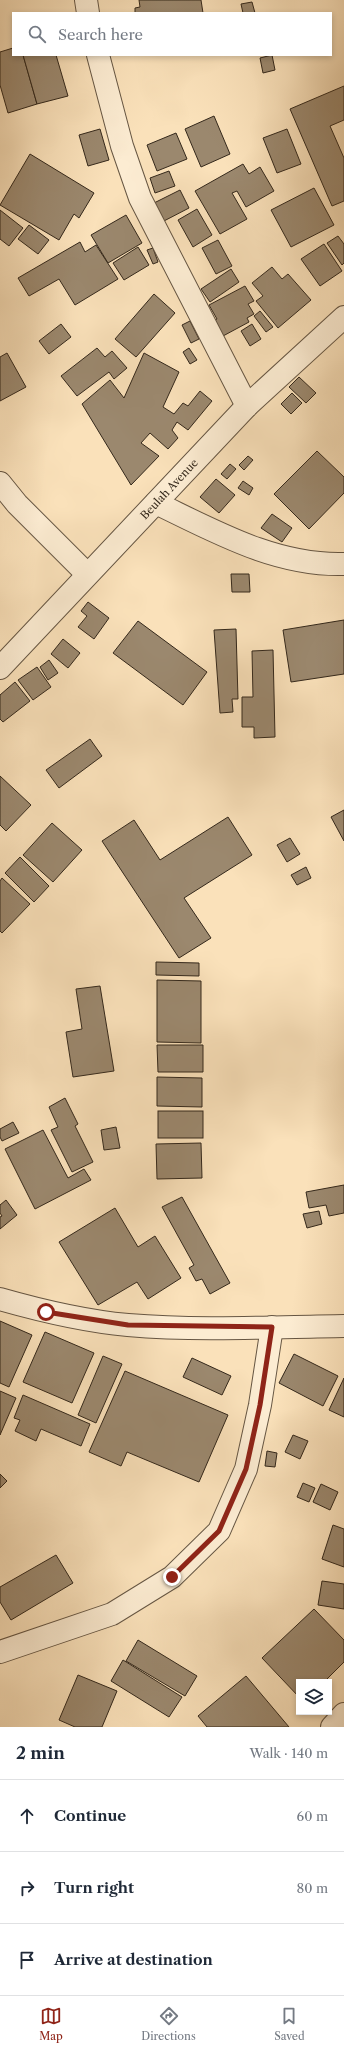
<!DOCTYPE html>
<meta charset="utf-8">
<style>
:root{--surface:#fff;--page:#f2f2f3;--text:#1f2937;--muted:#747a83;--line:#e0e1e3;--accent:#8f2418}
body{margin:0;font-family:"Libre Caslon Text",serif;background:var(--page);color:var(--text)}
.controls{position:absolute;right:12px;bottom:12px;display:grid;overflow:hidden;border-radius:0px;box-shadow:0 2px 6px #0003}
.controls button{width:36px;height:36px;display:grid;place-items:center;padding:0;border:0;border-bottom:1px solid var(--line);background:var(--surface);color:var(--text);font:20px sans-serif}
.stop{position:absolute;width:12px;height:12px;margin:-9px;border:3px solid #8f2418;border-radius:50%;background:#fff}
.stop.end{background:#8f2418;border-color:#fff;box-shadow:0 1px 4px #0008}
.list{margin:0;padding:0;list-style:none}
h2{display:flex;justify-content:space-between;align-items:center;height:52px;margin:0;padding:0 16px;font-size:17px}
h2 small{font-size:13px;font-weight:400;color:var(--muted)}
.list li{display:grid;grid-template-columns:26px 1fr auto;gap:12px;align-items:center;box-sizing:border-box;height:72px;padding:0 16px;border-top:1px solid var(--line)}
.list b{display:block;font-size:15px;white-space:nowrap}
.list em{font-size:13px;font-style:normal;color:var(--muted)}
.icon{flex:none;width:22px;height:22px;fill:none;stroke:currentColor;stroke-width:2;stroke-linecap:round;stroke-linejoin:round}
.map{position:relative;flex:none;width:344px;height:1727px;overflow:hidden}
.search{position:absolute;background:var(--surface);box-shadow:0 2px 6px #0003;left:12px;right:12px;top:12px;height:44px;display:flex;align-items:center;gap:10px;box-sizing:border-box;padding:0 14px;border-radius:0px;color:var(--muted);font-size:15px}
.sheet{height:268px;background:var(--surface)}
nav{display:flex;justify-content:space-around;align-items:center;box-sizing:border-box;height:56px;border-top:1px solid var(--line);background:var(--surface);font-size:11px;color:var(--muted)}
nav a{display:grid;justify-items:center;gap:2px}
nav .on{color:var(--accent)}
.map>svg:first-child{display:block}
</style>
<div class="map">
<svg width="344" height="1727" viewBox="0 0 344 1727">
<rect width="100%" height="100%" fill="#fae1ba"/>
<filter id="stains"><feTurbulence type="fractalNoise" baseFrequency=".005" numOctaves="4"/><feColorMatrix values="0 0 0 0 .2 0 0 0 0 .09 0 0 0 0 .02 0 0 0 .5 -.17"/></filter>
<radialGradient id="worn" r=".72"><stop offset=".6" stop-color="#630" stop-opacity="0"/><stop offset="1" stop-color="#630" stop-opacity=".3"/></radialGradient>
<g fill="#9b886e" stroke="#34281b">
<path d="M139,0H201L203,13H135V8L140,7Z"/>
<path d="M252,2L255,13H243L241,4Z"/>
<path d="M13,48V55H23L37,104L8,113L0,85V52Z"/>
<path d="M23,55H56L68,96L37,104Z"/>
<path d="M272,55L275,70L263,73L260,58Z"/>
<path d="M344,86V120L330,126L344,158V201L332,206L290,109Z"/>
<path d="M214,116L230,154L201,167L185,129Z"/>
<path d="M100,129L109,160L88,166L79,135Z"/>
<path d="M287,129L301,164L277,173L263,138Z"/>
<path d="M176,133L187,159L157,171L147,145Z"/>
<path d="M30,154L94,193L79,218L74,214L59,240L0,205Z"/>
<path d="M243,164L249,174L260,167L274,191L246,207L237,191L232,193L247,219L220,234L195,191Z"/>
<path d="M169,171L175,186L155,193L150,178Z"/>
<path d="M314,188L334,225L291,247L271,210Z"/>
<path d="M180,190L189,208L162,222L154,203Z"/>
<path d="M197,209L212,235L193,247L178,220Z"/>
<path d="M0,210L23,228L9,246L0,239Z"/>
<path d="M126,215L142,243L108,263L91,235Z"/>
<path d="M29,225L49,240L38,254L18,239Z"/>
<path d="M338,236L344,244V263L342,265L327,243Z"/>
<path d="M218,240L232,266L216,274L202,248Z"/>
<path d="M80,242L85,252L96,245L118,279L75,305L59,279L29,296L18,278Z"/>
<path d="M324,244L342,271L320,286L301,259Z"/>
<path d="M138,247L149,265L124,280L113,263Z"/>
<path d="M153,248L158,262L153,264L147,250Z"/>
<path d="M272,267L282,279L288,274L311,300L278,328L256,301L263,296L252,283Z"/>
<path d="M231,269L239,282L210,302L201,289Z"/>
<path d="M245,286L254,301L248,304L254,314L247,318L249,322L223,336L215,320L217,319L209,305Z"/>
<path d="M154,294L175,313L136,357L115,339Z"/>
<path d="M260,311L273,327L266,332L254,316Z"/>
<path d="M190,321L199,339L191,343L182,325Z"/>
<path d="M61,324L71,337L49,354L39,341Z"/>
<path d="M252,324L261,339L250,346L241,331Z"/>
<path d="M97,348L105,357L112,351L127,368L114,379L109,372L77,396L61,376Z"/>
<path d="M189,348L197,360L190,364L183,352Z"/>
<path d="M7,353L26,387L0,401V357Z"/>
<path d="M144,353L179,372L163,407L174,414L183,403L188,406L200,391L212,401L188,430L177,422L172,430L178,438L168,449L150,433L141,443L159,456L131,485L82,404L110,380L124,398Z"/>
<path d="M299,377L316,393L306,403L289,387Z"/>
<path d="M292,393L302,403L291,414L281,404Z"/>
<path d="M317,451L344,477V493L309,529L274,494Z"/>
<path d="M248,456L253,460L244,470L239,465Z"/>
<path d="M230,464L236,469L227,479L221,474Z"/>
<path d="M216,479L235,495L219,513L200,497Z"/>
<path d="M243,481L253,488L249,495L238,488Z"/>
<path d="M272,514L292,528L282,542L261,528Z"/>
<path d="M231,574H249L250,592H232Z"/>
<path d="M88,602L109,618L94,639L78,627L87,616L81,611Z"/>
<path d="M344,620V674L291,682L283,630Z"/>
<path d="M138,621L207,672L183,705L113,653Z"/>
<path d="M236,629L238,699H232L233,712L220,713L214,630Z"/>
<path d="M63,639L80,653L68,668L51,654Z"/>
<path d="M273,650L275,737L254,738V727H242V697H253L252,651Z"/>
<path d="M49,660L58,673L48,680L40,667Z"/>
<path d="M37,667L51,687L33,700L18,680Z"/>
<path d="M15,682L30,701L3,722L0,719V695Z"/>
<path d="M90,739L102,756L59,788L46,770Z"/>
<path d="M0,776L31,805L6,831L0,825Z"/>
<path d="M344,810V841L331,817Z"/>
<path d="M228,817L252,855L184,898L211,938L179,958L102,841L134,820L160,860Z"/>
<path d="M52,823L82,850L53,882L23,855Z"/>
<path d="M290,838L300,854L287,862L277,845Z"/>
<path d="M20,857L49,886L34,902L5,873Z"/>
<path d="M306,867L311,878L297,885L291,875Z"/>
<path d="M2,878L30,904L2,933L0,931V881Z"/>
<path d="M156,962L199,963V976L156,975Z"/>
<path d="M157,980L201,981V1043L157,1042Z"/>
<path d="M100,986L114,1071L73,1077L66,1032L82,1029L76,989Z"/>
<path d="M157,1045H203V1072H158Z"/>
<path d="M157,1077L202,1078V1107L157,1106Z"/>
<path d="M65,1098L78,1124L75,1126L93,1162L72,1172L51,1130L58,1127L49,1107Z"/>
<rect x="158" y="1111" width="45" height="27"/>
<path d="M13,1122L19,1133L2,1141L0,1137V1129Z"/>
<path d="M116,1127L120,1148L104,1150L101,1130Z"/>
<path d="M43,1130L68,1178L84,1169L91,1180L35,1209L5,1149Z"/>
<path d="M201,1143L202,1178L157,1179L156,1144Z"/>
<path d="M344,1185V1213L329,1216L326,1205L309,1208L306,1192Z"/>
<path d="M182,1197L230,1283L210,1294L202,1279L196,1281L189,1268L194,1265L162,1207Z"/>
<path d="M6,1200L17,1215L0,1229V1217L2,1216L0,1213V1205Z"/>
<path d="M115,1208L138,1247L155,1236L181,1278L148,1299L137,1282L98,1305L59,1242Z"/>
<path d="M319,1211L322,1224L307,1228L303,1214Z"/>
<path d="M0,1321L32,1335L9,1387L0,1383Z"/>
<path d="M45,1332L94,1353L72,1403L23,1382Z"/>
<path d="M294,1354L338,1376L323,1406L279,1383Z"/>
<path d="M103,1356L122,1364L96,1423L78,1415Z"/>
<path d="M192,1358L231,1376L222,1395L183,1377Z"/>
<path d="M125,1371L228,1415L199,1482L127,1452L121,1466L89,1452Z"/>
<path d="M344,1378V1417L329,1410Z"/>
<path d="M0,1391L16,1398L0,1435Z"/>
<path d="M23,1395L90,1424L81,1446L41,1429L36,1441L15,1431L20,1420L14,1418Z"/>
<path d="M293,1435L308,1441L300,1459L285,1452Z"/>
<path d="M267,1451L277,1453L275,1467L265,1466Z"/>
<path d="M0,1474L7,1481L0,1488Z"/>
<path d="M303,1483L315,1488L309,1502L297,1497Z"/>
<path d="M321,1484L338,1492L330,1510L313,1502Z"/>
<path d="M333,1525L344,1529V1567L322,1559Z"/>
<path d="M56,1555L73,1583L11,1620L0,1602V1587Z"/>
<path d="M322,1581L344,1584V1609L318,1605Z"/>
<path d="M314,1609L344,1640V1662L324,1682H299V1697L262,1658Z"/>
<path d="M138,1640L197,1676L185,1696L126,1661Z"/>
<path d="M123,1660L182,1697L169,1717L111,1681Z"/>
<path d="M78,1675L117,1691L102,1727H75L59,1720Z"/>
<path d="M246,1676L289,1727H207L198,1716Z"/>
</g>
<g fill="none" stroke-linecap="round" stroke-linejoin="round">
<g stroke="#665643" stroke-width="24">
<g id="minor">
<path d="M86,0L88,13"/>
<path d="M98,55L122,146L140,198L247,406"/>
<path d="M0,483L17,504L87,574"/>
<path d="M156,503C216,532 276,566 344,564"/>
<path d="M0,668L247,406L344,317"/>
<path d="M0,1299C42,1311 84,1321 128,1325C199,1331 273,1327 344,1326"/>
<path d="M0,1652L112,1614L172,1577L219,1531L246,1469L260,1405L272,1327"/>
<path d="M332,1727L344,1714"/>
</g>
</g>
<use href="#minor" stroke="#fcecd2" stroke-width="22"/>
</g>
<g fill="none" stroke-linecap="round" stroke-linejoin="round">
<path stroke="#8f2418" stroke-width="5" d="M46,1312L128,1325L272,1327L260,1405L246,1469L219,1531L172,1577"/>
</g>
<g text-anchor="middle" stroke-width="3" stroke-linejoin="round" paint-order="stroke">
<g font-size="11" fill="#34281b" stroke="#fcecd2">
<text transform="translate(169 489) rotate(-47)" y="4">Beulah Avenue</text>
</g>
</g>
<rect width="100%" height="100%" filter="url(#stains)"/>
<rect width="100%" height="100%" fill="url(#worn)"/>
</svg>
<div class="controls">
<button><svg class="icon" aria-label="layers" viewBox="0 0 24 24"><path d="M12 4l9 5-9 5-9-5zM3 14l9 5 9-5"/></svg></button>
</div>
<div class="stop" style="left:46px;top:1312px"></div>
<div class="stop end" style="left:172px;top:1577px"></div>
<div class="search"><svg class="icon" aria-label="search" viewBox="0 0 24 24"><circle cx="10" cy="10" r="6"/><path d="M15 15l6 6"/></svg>Search here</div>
</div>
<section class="sheet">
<h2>2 min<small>Walk · 140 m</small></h2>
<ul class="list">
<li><svg class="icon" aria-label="ahead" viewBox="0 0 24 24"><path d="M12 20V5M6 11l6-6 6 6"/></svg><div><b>Continue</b></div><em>60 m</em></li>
<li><svg class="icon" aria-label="right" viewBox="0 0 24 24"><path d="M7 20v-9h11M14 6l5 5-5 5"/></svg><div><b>Turn right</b></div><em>80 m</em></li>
<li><svg class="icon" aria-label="arrive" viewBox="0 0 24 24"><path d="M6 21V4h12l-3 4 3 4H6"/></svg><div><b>Arrive at destination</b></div></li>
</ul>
</section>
<nav>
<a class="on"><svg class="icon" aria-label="map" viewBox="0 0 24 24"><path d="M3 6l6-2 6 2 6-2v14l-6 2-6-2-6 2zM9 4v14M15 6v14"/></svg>Map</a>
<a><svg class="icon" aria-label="directions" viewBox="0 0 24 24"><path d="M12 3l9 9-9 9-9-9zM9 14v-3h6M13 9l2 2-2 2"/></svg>Directions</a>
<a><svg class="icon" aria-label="saved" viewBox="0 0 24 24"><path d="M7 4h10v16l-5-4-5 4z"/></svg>Saved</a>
</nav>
